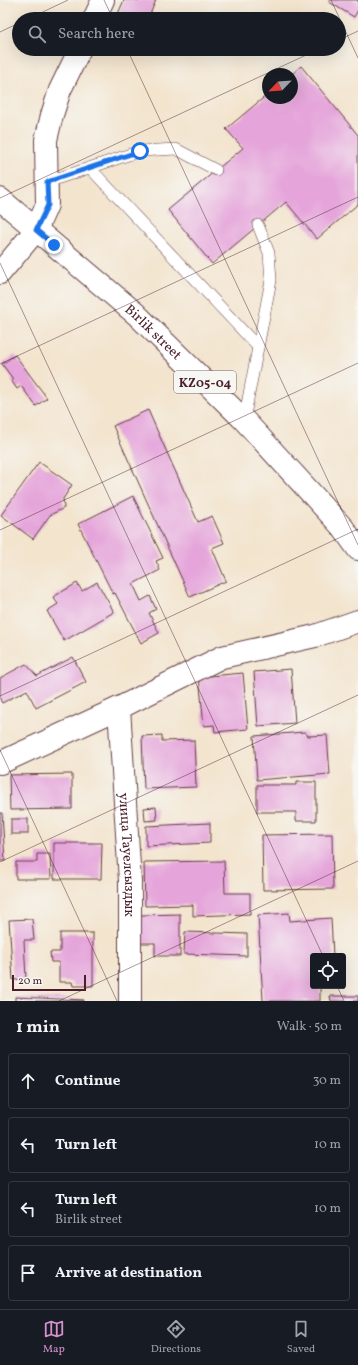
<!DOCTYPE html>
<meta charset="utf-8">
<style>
:root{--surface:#171b24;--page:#20242c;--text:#f1f3f6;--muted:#9ea1a6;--line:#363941;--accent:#d690ce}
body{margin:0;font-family:Vollkorn,serif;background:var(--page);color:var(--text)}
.controls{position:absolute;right:12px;bottom:12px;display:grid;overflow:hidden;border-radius:4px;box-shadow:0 4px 16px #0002}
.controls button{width:36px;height:36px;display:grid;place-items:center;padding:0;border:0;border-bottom:1px solid var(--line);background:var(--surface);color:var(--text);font:20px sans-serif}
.compass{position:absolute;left:262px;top:68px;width:36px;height:36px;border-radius:50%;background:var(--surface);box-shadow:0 4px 16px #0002;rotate:245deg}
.scale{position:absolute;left:12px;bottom:10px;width:74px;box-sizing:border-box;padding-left:4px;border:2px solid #4a1f2b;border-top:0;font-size:11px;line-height:14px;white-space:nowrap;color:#4a1f2b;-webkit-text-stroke:3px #f6f6f2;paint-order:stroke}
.stop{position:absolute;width:12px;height:12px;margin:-9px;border:3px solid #1a73e8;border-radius:50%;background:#fff}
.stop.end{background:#1a73e8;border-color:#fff;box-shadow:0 1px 4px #0008}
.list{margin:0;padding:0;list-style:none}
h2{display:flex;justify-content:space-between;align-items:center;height:52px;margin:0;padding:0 16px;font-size:17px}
h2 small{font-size:13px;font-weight:400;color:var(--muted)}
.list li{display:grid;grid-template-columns:26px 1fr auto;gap:12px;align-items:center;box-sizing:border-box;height:56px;margin:0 8px 8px;padding:0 8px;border:1px solid var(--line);border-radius:4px}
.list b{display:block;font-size:15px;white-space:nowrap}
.list p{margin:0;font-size:13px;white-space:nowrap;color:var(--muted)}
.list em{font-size:13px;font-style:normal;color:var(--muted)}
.icon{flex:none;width:22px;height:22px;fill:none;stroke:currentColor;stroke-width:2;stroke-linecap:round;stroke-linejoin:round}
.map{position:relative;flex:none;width:358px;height:1001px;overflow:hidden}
.search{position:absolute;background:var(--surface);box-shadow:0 4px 16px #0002;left:12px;right:12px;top:12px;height:44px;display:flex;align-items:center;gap:10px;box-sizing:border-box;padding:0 14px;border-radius:22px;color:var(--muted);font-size:15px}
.sheet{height:308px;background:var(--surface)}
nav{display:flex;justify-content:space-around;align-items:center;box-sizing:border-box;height:56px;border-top:1px solid var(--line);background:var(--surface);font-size:11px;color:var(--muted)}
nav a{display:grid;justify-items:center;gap:2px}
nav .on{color:var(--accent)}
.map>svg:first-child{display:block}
</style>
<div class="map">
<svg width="358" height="1001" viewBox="0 0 358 1001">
<rect width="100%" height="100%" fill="#f6f6f2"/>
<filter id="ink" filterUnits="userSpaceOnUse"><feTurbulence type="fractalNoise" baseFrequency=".025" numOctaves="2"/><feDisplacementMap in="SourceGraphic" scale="8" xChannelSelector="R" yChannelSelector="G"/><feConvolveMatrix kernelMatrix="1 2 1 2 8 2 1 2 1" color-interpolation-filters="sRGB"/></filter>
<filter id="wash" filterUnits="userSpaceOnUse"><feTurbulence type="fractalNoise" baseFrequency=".012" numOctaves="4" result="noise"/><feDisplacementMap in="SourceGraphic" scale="16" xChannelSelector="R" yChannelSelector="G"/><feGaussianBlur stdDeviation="0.9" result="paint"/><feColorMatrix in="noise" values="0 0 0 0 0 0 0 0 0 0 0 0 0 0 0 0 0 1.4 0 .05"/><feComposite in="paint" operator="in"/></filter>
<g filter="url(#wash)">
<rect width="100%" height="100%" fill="#f3e4ce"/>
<g id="blocks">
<g fill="#e5a5da">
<path d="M124,0H156L148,19H125L117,16Z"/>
<path d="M330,0H358V10L354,17L329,2Z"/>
<path d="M301,66L358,135V204L317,239L286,202L212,264L168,210L243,148L226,129L268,94V98H292V74Z"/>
<path d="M15,355L47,398L36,406L21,386L17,389L11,380L13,379L2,364Z"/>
<path d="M148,410L198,522L212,516L224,543L212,548L226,581L190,597L113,426Z"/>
<path d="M39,462L72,485L63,499L64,508L50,515L33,539L1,515Z"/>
<path d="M133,496L163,558L156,561L160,570L133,584L141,601L150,596L156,609L149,613L159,633L141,643L115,593L113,594L78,524Z"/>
<path d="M97,582L114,612L64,641L47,611L58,604L53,597L77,583L82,591Z"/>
<path d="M73,657L86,682L36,708L27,690L2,703L0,699V678L26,664L37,676Z"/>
<path d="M291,669L295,723L258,726L254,672Z"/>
<path d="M243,673L248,729L215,732L214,725L204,726L199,677Z"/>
<path d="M305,732L308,736L327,735L330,774L257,780L254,736Z"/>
<path d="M162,735V741L194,740L196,787L144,789L142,736Z"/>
<path d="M72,774V809L10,810L9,775Z"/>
<path d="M296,782H316V821H296V812H257V785H296Z"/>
<path d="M156,807L157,820L145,821L144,808Z"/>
<path d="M0,813H2L5,861H0Z"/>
<rect x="11" y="819" width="17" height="15"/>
<path d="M210,823V843L146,846V826Z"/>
<path d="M332,834L333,889L263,890L262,835Z"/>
<path d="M54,843H102L101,879H54Z"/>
<path d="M37,854H50L51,879H16V862H37Z"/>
<path d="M224,861L225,893H250V914L193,916V905L145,906L144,862Z"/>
<path d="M289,913L290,921L331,918L333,956H313V986H321L320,989V1001H263L258,915Z"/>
<path d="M180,914V956H155V943H141V915Z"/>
<path d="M32,919L34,940H24L26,979L13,980L9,920Z"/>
<path d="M185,932L247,934V956L184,954Z"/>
<path d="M60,933H93V986H73L72,982H59V962H51L50,952H60Z"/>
<path d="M330,996H358V1001H331Z"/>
<path d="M15,997L84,1000V1001H15Z"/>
</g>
</g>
</g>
<g filter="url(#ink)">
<use href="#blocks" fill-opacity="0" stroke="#633d43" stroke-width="1"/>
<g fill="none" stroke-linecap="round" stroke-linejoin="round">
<g stroke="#633d43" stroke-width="12">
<g id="lane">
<path d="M90,168L258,347"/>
<path d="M47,182L140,151L176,149L216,170"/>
<path d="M244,420L271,280L269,253L258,225"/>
</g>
</g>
<g stroke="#633d43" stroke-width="24">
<g id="street">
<path d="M94,19L103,0"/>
<path d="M0,273L36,230L47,205L46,140L52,115L60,90L80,49"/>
<path id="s1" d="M119,708L130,881V1001"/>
<path d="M0,763L119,708L222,657L315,636L358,621"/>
</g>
</g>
<g stroke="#633d43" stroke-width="24">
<g id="primary">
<path id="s2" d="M0,199L136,314L244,420L343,528L358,549"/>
</g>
</g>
<use href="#lane" stroke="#fff" stroke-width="11"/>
<use href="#street" stroke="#fff" stroke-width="22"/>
<use href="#primary" stroke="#fff" stroke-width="22"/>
</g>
</g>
<g fill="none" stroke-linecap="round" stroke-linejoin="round" filter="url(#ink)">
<path stroke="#1a73e8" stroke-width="5" d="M54,245L36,230L48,205L47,182L140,151"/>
</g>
<path fill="none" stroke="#4a1f2b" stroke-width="1" stroke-opacity="0.45" d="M104,0L113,19M331,0L358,58M28,19L68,0M0,32L19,23M339,40L358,31M127,49L358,545M0,198L319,49M0,263L323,956M0,364L358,197M0,530L358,363M0,696L358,529M0,750L117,1001M0,862L358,695M337,986L344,1001M59,1001L358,861"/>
<g text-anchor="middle" stroke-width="3.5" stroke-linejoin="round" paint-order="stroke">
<rect fill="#f6f6f2" stroke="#7e6067" stroke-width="1" x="174" y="371" width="62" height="22" rx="3"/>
<g font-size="13" font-weight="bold" fill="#4a1f2b">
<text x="205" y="387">KZ05-04</text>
</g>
<g font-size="14" fill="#4a1f2b" stroke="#f6f6f2">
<text dy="5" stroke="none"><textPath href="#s2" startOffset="203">Birlik street</textPath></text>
<text dy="5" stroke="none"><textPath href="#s1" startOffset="147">улица Тауелсыздык</textPath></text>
</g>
</g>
</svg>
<div class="controls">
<button><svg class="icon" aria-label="locate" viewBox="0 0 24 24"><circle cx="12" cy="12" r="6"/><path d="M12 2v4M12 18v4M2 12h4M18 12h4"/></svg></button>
</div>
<svg class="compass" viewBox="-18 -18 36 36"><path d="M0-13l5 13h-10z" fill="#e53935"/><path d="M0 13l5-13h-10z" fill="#9ea1a6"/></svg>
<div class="scale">20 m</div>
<div class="stop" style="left:140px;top:151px"></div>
<div class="stop end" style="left:54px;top:245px"></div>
<div class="search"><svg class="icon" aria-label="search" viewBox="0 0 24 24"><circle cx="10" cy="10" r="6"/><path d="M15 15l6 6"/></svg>Search here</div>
</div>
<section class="sheet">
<h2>1 min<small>Walk · 50 m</small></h2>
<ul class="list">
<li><svg class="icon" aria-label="ahead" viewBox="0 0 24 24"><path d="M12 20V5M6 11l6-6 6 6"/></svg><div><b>Continue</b></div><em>30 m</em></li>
<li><svg class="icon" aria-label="left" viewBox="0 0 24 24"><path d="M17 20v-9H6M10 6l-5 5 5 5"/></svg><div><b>Turn left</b></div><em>10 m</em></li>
<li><svg class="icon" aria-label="left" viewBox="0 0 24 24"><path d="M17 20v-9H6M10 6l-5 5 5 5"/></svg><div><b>Turn left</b><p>Birlik street</p></div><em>10 m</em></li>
<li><svg class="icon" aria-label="arrive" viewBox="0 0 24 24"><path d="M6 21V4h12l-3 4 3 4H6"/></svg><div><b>Arrive at destination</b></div></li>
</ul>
</section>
<nav>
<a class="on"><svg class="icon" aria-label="map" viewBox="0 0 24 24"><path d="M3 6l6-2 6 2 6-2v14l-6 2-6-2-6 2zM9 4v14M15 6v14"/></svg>Map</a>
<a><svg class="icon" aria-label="directions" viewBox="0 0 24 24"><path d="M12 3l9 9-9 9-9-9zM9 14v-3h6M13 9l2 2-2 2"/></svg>Directions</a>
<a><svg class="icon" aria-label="saved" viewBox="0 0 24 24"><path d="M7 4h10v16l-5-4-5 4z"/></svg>Saved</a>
</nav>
